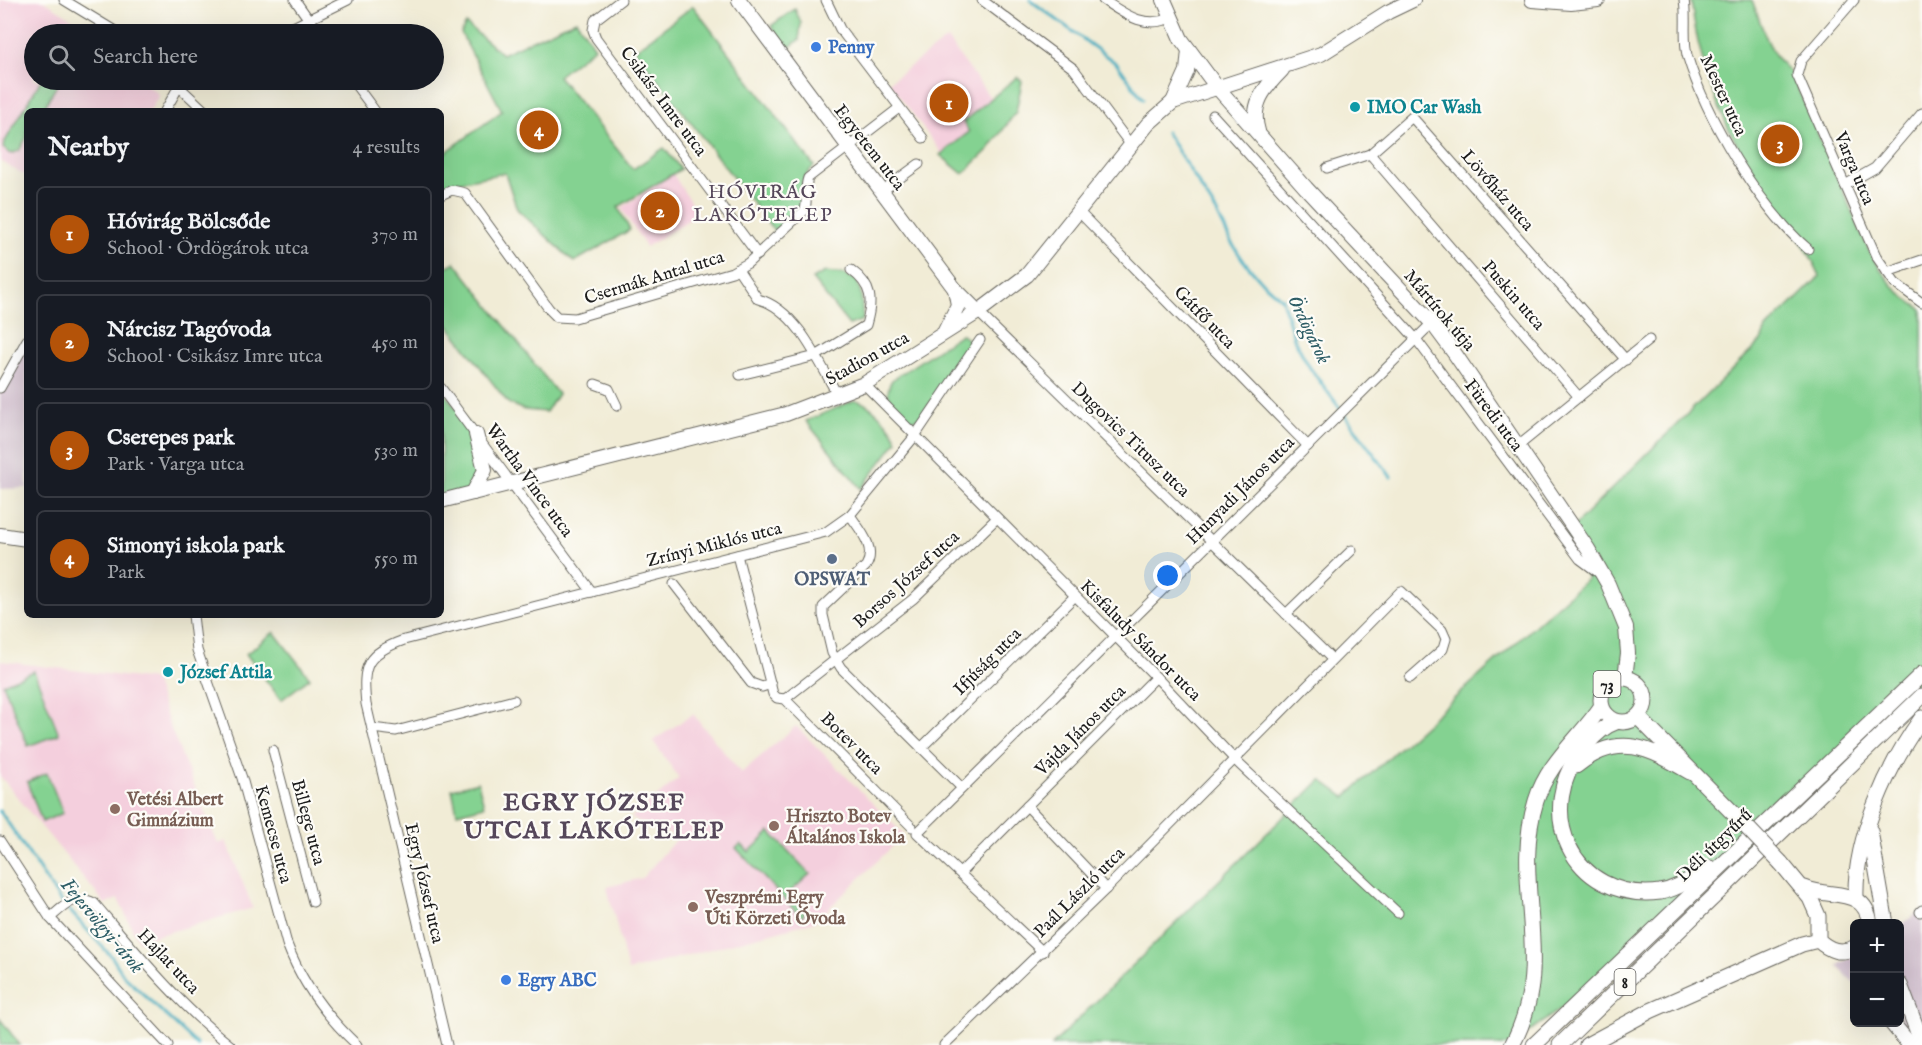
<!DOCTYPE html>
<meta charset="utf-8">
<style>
:root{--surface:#171b24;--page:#242831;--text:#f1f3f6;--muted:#9ea1a6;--line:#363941;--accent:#b45309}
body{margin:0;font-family:"IM FELL English",serif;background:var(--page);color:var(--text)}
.controls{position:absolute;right:18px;bottom:18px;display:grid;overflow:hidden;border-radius:9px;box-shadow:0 6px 24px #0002}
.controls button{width:54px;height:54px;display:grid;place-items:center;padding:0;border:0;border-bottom:2px solid var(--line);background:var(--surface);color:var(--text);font:30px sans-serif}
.you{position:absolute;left:1168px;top:576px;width:21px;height:21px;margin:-15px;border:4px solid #fff;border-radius:50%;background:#1a73e8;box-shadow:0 0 0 9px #1a73e833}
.badge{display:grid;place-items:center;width:39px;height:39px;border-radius:50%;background:var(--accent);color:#fff;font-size:20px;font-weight:700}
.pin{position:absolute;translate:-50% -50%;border:3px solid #fff;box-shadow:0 2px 6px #0006}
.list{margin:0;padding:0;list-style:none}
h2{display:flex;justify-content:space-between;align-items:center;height:78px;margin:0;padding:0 24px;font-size:26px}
h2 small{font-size:20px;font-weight:400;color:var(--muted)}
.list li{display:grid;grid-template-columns:39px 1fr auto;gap:18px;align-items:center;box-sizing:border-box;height:96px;margin:0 12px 12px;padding:0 12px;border:2px solid var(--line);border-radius:9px}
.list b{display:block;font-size:22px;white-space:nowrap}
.list p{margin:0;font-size:20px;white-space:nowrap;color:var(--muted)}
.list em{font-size:20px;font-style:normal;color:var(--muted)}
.icon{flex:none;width:33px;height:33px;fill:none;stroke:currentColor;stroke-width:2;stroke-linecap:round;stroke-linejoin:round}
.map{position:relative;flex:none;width:1922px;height:1045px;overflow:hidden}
.search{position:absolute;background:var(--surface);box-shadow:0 6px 24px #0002;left:24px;top:24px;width:420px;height:66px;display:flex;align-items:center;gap:15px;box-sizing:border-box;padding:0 21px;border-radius:33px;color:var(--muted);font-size:22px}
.panel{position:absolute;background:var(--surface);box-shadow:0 6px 24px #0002;left:24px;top:108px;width:420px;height:510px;border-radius:9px}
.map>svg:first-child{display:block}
</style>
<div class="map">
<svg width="1922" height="1045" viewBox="0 0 1922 1045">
<rect width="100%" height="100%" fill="#fdfcf7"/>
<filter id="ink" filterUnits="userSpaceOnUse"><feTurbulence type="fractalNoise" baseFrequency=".0167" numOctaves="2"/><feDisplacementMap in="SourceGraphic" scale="12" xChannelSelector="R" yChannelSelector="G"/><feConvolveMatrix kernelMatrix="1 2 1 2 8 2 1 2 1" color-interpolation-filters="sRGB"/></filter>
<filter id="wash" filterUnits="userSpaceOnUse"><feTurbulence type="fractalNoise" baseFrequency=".008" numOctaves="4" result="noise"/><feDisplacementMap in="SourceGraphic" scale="24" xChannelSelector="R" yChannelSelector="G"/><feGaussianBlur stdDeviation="1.35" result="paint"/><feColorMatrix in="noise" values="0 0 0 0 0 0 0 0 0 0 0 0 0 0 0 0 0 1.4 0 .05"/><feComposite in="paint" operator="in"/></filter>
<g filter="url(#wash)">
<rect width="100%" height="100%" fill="#f1ecd6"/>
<g fill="#f4cfdd">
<path d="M0,0H43L96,34H34V80H142L159,95L150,111H27V176L0,161Z"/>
<path d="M947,39L1010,124L952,167L889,82Z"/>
<path d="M673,174L698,214L646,247L621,208Z"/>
<path d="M0,661L154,680L171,729L218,844L226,841L253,908L138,941L118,899L105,904L0,776Z"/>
<path d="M693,714L741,773L796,726L904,835L816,921L628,971L607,887L642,878L678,837L631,818L679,778L653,741Z"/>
</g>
<g fill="#d0bdcd">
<path d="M27,340V488L0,489V387Z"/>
<path d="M1922,910V1045H1917L1900,1022V925Z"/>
<path d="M1854,955V983L1837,966Z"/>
</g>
<g fill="#84d291" stroke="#507756" stroke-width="1.5">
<path d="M1691,0H1752C1762,26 1769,55 1791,73L1869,251C1883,274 1897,296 1922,309V683L1576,998L1510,1045H1052L1321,780L1345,797L1588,578L1560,540L1761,341L1766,329L1820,276C1802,235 1772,202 1748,164C1718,115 1697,57 1691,0Z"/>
<path d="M693,6L814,166C791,189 810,194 800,209C794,217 783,225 775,232L635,50Z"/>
<path d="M795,9L801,23L799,40L787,49L771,26Z"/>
<path d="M576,20L595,47L558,76L633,169L664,148L681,169L618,207L630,230L574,262L517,209L505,173L441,185V156L502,111L461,33L466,24L502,54Z"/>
<path d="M1017,77L1022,81L1016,112L989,149L963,174L940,155L969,132L963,122Z"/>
<path d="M41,80H60L42,111H27V137L19,151L10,154L3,148L4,143Z"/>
<path d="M455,262L558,394L546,412L524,410L508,403L441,316V270Z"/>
<path d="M825,272L843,274L857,280L861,294L863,320L849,325L812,279Z"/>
<path d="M961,334L973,344L920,418L907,421C896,408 881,397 892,380Z"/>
<path d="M441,388L476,434L485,470L473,493L441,501Z"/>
<path d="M855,400C869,402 894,427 897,441L861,489L806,421Z"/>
<path d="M274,632L310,678L281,700L246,654Z"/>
<path d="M34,671L59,734L28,746L3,684Z"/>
<path d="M47,773L63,813L42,822L27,782Z"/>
<path d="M478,782L484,806L457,813L452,789Z"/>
<path d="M770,832L810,874L788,894L805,913L801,917L736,848L741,844L749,852Z"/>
<path d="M0,1019L20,1045H0Z"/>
</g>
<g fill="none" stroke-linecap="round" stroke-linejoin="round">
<g stroke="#42adc1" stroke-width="3">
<path d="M1030,0L1117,64L1143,99"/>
<path d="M1166,132L1217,213L1231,242L1243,260L1263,283L1282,299L1295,341L1310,368L1391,477"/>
<path d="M0,811L59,899L112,957L124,976L197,1045"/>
</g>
</g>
</g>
<g filter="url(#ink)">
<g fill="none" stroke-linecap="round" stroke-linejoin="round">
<g stroke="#67655d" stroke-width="11">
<g id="street">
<path d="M64,0L120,34"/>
<path d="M295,0L319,34"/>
<path d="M621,0L595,20L593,30L596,38L758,255"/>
<path d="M826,0L840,29L923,138"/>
<path d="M982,0L1074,69L1130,144"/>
<path d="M1103,0C1126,15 1144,29 1171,18"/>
<path d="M1684,0C1687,18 1683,38 1687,55C1706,118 1759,207 1808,249"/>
<path d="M1854,0L1801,61L1797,75L1876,256L1895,283L1922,303"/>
<path d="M279,34L348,0"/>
<path d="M172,80L205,111"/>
<path d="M352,80L375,111"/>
<path d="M179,86L192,80"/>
<path d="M165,111L179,86"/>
<path d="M1213,115L1416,339L1580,559L1599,573"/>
<path d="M1370,154L1579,397"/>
<path d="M1327,168L1370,154L1412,117L1626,360"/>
<path d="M1845,185L1875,168L1922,113"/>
<path d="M882,191L919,164"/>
<path d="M441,195L452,190L465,193L549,309L557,317L575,318L732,272L748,263L805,210C808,199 804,189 808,178L899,108"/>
<path d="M1078,211L1308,446"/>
<path d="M738,269L758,299C797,309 820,364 838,396"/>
<path d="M1887,272L1922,260"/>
<path d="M978,312L1332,659"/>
<path d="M740,375L816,356L866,325C873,301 873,286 851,270"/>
<path d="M595,384L609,389L617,406"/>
<path d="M864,384L1156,677L1239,764L1398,913"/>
<path d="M0,388L27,340"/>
<path d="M441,388L592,592"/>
<path d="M1517,447L1649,340"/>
<path d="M850,515C860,530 877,548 866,566L823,607V615L832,653L841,668L962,788"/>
<path d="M737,555L773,694L777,698L785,699L912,827"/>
<path d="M674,584L751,683L762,687L771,684"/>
<path d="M1286,614L1352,550"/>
<path d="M193,615L197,650L242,778L287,944C302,984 326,1016 357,1045"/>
<path d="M785,699L913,599L997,518"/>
<path d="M372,728L396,731L514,700"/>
<path d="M921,748L1075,596"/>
<path d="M273,750L313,902"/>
<path d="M1027,806L1106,889"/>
<path d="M0,841L50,918L168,1045"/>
<path d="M960,873L1156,677"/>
<path d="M1920,912L1922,910"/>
<path d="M50,918C64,906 75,893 94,903C136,952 179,1005 230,1045"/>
<path d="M1043,952L917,833L1432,323"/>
<path d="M447,1045L366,704C362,665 366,654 404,640L826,532L850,515L915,436L980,340"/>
<path d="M944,1045L1106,889L1401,591L1442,630L1446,639L1443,649L1410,678"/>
</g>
</g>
<g stroke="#67655d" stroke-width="16">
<g id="secondary">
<path d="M739,0L955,289L978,312"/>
<path d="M1164,0L1181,39L1216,86L1306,188L1432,323L1455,354L1588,549L1608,584L1626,628L1628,653L1625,678"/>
<path d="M1532,0L1571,3L1598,0"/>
<path d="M1173,102L1187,71L1189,50"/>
<path d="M1258,131C1250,105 1264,88 1282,70"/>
<path d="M945,331L958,305L955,289"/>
<path d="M473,493L485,470L476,434"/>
<path d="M441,501L786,414L864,384L978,312L1027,275L1148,124L1173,102L1321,54L1388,12L1413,0"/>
<path d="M0,535L27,539"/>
</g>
</g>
<g stroke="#67655d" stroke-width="17">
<g id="primary">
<circle cx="1623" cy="700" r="22"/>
<path d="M1638,717L1736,816"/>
<path d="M1616,722C1604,726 1595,735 1587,744C1529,808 1572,903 1660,892C1679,889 1694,876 1710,868"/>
<path d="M1576,766C1619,731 1649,748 1690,772"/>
<path d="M1870,831L1886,924"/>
<path d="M1781,863L1810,898L1818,916V940C1830,951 1840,954 1854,948"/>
<path d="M1805,888C1830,899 1866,886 1870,924"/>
<path d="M1856,898C1854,839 1888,765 1922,718"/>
<path d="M1900,985L1922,1043"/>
<path d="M1891,1022L1910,1045"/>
<path d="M1512,1045C1557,962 1510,884 1536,801C1548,762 1579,739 1601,707"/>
<path d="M1534,1045L1922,674"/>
<path d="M1560,1045L1922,696"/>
<path d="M1587,1045L1650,1011L1802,944L1818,940"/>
</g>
</g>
<use href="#street" stroke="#fff" stroke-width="9"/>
<use href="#secondary" stroke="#fff" stroke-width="14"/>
<use href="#primary" stroke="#fff" stroke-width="15"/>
<g stroke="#67655d" stroke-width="17" stroke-linecap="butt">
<path id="primary-bridge" d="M1736,816L1781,863"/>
</g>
<use href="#primary-bridge" stroke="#fff" stroke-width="15"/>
</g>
</g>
<g fill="#3f7fe0" stroke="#fdfcf7" stroke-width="2">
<circle cx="816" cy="47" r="6"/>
<circle cx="506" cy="980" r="6"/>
</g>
<g fill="#0f9aa8" stroke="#fdfcf7" stroke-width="2">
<circle cx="1355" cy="107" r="6"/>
<circle cx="168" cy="672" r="6"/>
</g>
<circle fill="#5c6f8a" stroke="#fdfcf7" stroke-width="2" cx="832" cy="559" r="6"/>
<g fill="#8d6e63" stroke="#fdfcf7" stroke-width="2">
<circle cx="115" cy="809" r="6"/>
<circle cx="774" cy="826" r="6"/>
<circle cx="693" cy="907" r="6"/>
</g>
<g text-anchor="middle" stroke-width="4.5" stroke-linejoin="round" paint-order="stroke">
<g fill="#fdfcf7" stroke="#605f5e" stroke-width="1.5">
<rect x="1593.5" y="671" width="27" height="26" rx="4.5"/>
<rect x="1614.5" y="969" width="21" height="26" rx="4.5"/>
</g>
<g font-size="16" font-weight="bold" fill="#1c1c1c">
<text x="1607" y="690">73</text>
<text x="1625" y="988">8</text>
</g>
<g font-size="18" font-weight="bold" fill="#366cbe" stroke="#fdfcf7" text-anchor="start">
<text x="828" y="53">Penny</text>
<text x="518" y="986">Egry ABC</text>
</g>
<g font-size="18" fill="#1c1c1c" stroke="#fdfcf7">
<text transform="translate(1724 95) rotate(65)" y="6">Mester utca</text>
<text transform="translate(664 101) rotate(53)" y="6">Csikász Imre utca</text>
<text transform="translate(870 147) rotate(52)" y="6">Egyetem utca</text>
<text transform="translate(1855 168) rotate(67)" y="6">Varga utca</text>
<text transform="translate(1498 190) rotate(49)" y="6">Lövőház utca</text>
<text transform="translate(654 277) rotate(-17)" y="6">Csermák Antal utca</text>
<text transform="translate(1514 295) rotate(49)" y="6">Puskin utca</text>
<text transform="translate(1440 310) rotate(50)" y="6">Mártírok útja</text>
<text transform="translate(1205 317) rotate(46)" y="6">Gátfő utca</text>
<text transform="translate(867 358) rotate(-29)" y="6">Stadion utca</text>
<text transform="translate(1494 415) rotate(53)" y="6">Füredi utca</text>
<text transform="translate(1131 439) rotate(44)" y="6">Dugovics Titusz utca</text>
<text transform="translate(530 480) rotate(54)" y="6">Wartha Vince utca</text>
<text transform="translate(1240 490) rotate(-45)" y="6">Hunyadi János utca</text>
<text transform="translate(714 544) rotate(-14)" y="6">Zrínyi Miklós utca</text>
<text transform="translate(906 579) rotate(-42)" y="6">Borsos József utca</text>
<text transform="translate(1141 640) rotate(45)" y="6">Kisfaludy Sándor utca</text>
<text transform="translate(987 661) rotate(-45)" y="6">Ifjúság utca</text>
<text transform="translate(1080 730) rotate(-45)" y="6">Vajda János utca</text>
<text transform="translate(852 743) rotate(45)" y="6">Botev utca</text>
<text transform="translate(309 822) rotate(75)" y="6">Billege utca</text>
<text transform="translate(274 834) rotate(75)" y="6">Kemecse utca</text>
<text transform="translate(1714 845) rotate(-44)" y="6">Déli útgyűrű</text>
<text transform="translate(425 883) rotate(77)" y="6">Egry József utca</text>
<text transform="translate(1079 892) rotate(-45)" y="6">Paál László utca</text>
<text transform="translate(169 961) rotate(47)" y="6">Hajlat utca</text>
</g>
<g font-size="18" font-weight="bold" fill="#0d838f" stroke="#fdfcf7" text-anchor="start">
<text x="1367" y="113">IMO Car Wash</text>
<text x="180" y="678">József Attila</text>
</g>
<g font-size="18" font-weight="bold" fill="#4e5e75" stroke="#fdfcf7">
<text x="832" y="585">OPSWAT</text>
</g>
<g font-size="18" font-weight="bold" fill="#785e54" stroke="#fdfcf7" text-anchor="start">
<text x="127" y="805">Vetési Albert<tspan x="127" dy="21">Gimnázium</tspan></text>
<text x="786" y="822">Hriszto Botev<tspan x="786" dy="21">Általános Iskola</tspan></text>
<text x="705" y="903">Veszprémi Egry<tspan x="705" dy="21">Úti Körzeti Óvoda</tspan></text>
</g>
<g font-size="20" letter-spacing="1.5" fill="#55475a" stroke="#fdfcf7">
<text x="763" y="198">HÓVIRÁG<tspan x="763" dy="23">LAKÓTELEP</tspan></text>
</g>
<g font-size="20" font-style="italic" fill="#2d5d66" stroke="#fdfcf7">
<text transform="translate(1310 329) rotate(64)" y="7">Ördögárok</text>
<text transform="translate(103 925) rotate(50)" y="7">Fejesvölgyi-árok</text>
</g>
<g font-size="24" font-weight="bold" letter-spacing="1.5" fill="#55475a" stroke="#fdfcf7">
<text x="594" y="810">EGRY JÓZSEF<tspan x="594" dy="28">UTCAI LAKÓTELEP</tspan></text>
</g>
</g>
</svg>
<div class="controls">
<button>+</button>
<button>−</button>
</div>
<div class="you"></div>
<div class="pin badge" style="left:949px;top:103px">1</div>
<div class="pin badge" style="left:660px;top:211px">2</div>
<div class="pin badge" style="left:1780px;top:144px">3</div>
<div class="pin badge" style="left:539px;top:130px">4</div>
<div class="search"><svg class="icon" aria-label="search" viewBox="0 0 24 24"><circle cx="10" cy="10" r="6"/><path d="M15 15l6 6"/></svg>Search here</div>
<section class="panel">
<h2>Nearby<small>4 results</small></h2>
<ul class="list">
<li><span class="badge">1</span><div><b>Hóvirág Bölcsőde</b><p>School · Ördögárok utca</p></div><em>370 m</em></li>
<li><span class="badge">2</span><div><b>Nárcisz Tagóvoda</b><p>School · Csikász Imre utca</p></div><em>450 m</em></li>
<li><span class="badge">3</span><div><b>Cserepes park</b><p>Park · Varga utca</p></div><em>530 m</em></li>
<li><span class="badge">4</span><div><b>Simonyi iskola park</b><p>Park</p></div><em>550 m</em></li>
</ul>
</section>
</div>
